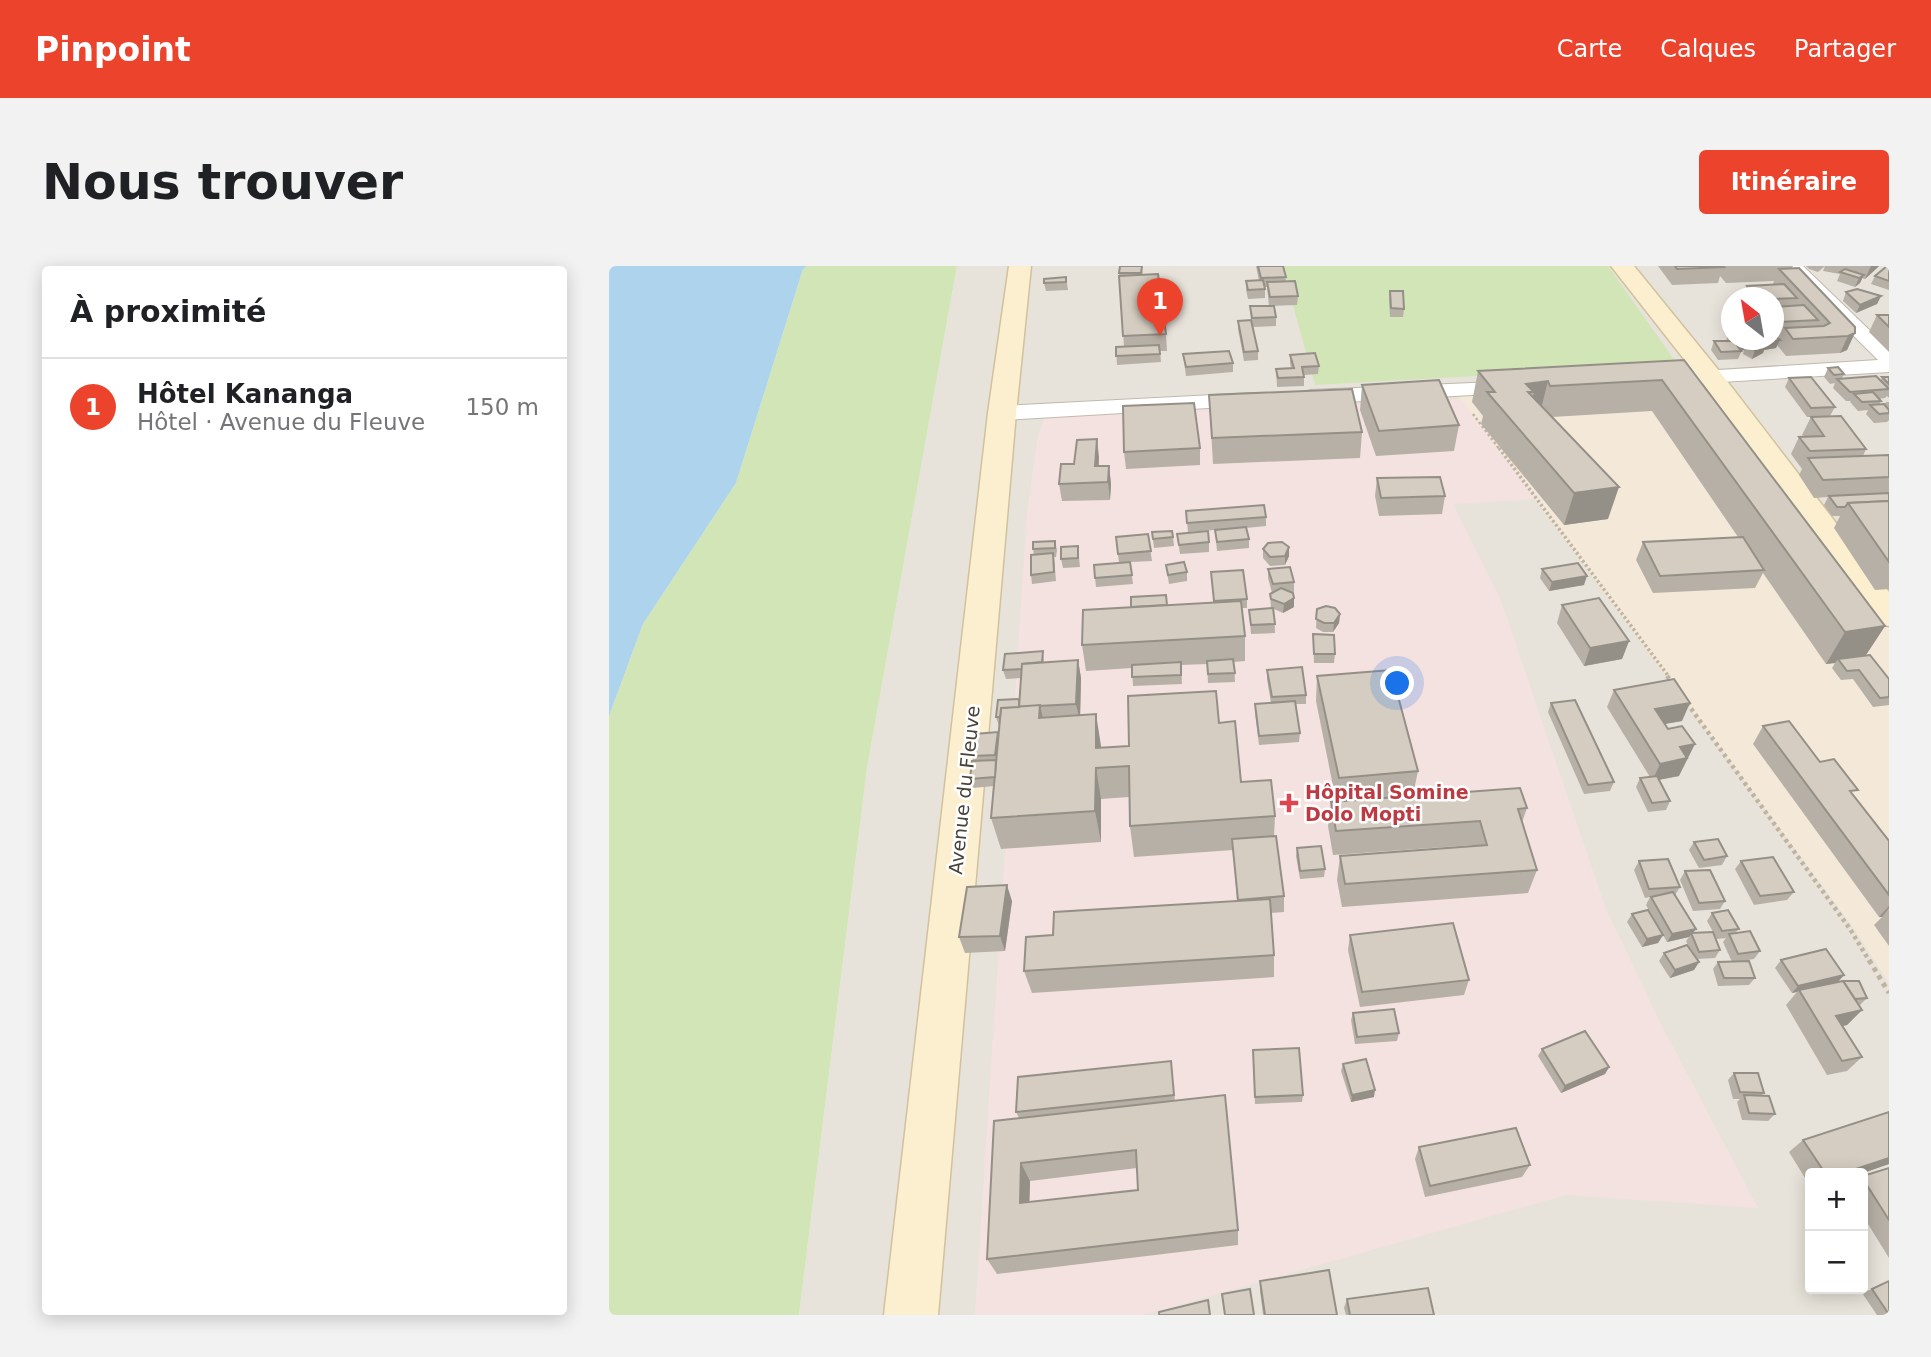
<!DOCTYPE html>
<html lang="fr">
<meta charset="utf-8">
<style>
:root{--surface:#fff;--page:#f2f2f2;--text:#202124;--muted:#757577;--line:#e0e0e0;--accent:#eb432c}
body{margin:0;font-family:"DejaVu Sans",sans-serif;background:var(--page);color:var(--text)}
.controls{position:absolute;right:21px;bottom:21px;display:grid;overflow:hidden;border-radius:7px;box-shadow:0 4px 18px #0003}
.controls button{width:63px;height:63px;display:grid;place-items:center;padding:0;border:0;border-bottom:2px solid var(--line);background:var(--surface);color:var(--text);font:35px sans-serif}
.compass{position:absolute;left:1112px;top:21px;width:63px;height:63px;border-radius:50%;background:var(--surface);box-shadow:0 4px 18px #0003;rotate:329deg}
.you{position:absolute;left:789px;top:418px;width:24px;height:24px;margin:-18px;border:5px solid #fff;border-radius:50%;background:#1a73e8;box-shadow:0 0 0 10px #1a73e833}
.badge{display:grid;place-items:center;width:46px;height:46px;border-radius:50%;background:var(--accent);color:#fff;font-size:23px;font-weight:700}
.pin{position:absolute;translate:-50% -58px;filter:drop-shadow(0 2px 4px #0008)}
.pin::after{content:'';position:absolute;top:37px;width:24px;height:21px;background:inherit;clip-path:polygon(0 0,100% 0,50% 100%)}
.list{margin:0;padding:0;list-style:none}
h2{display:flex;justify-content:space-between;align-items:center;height:91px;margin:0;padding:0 28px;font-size:30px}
h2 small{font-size:23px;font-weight:400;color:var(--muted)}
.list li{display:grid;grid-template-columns:46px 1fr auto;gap:21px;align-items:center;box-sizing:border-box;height:98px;padding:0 28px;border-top:2px solid var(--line)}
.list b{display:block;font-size:26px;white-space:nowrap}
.list p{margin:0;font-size:23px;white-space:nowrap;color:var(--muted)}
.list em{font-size:23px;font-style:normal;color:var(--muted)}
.map{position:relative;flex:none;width:1280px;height:1049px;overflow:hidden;border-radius:7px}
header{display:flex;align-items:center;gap:42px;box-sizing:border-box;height:98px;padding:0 35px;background:var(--accent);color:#fff}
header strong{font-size:33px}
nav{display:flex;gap:38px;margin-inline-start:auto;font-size:24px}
.intro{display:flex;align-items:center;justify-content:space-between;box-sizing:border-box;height:168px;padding:0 42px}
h1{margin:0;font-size:49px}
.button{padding:18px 32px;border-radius:7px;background:var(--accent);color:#fff;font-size:24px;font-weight:700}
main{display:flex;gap:42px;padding:0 42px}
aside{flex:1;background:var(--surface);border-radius:7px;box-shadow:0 4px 18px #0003}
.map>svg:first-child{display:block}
</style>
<header>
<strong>Pinpoint</strong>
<nav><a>Carte</a><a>Calques</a><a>Partager</a></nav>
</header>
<div class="intro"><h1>Nous trouver</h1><a class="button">Itinéraire</a></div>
<main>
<aside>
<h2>À proximité<small></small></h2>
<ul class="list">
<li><span class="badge">1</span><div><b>Hôtel Kananga</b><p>Hôtel · Avenue du Fleuve</p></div><em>150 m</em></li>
</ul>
</aside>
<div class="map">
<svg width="1280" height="1049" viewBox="0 0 1280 1049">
<rect width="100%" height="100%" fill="#f4f1eb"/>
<path fill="#e8e3da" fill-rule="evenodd" d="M348,0H1280V356L846,125L1245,662L1280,717V1049H190L258,502ZM1122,32H1164V74H1122ZM1201,907H1254V1023H1201Z"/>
<path fill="#f4e8d9" d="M1098,112L1280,356V717L1245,662L845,124Z"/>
<path fill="#f4e2e0" d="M852,133L929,233L844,238L891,332L997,643L1052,758L1149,942L957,929L534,1049H366L418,246L429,170L437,148Z"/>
<g fill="#d2e5b7">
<path d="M198,0H348L258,502L190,1049H0V450L34,358L127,217L194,3Z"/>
<path d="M673,0H999L1069,99L706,119Z"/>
</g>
<path fill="#add4ec" d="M0,0H198L194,3L127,217L34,358L0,450Z"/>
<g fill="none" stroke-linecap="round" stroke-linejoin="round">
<g stroke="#c0b9ae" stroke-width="2">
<g id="street">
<path d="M1174,0H1194L1280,83V106L1045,120L1037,119L1034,114L1037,109L1045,108L1269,94Z"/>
<path d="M909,115L917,116L920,121L917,126L702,138L694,136L691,131L694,126L702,124Z"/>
<path d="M643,127L651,129L654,134L651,139L393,154L385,152L382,147L385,142L393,140Z"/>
</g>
</g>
<g stroke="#d1c29e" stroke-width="3">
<g id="secondary">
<path d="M400,0H422L407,147L329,1049H275L379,147Z"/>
<path d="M1002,0H1025L1111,106L1280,326V360L1268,357L1093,116Z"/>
</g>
</g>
<path stroke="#c0b4a0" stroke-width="2.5" stroke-dasharray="2.5 2.5" stroke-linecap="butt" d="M864,148L891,184"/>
<path stroke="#c0b4a0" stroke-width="3.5" stroke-dasharray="2.5 2.5" stroke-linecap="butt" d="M890,182L1060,411"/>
<g stroke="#c0b4a0" stroke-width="4.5" stroke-dasharray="3.5 3.5" stroke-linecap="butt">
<path d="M1058,410L1063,416"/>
<path d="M1078,437L1241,663L1261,696"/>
</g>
<path stroke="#c0b4a0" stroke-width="5" stroke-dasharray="4.5 4.5" stroke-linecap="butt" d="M1260,694L1280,727"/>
<use href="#street" fill="#fff" fill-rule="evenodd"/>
<use href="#secondary" fill="#fbefcf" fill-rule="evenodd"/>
</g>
<g fill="#b7b0a6" fill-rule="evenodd">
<path d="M533,0L534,9L557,68L558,85H551L552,96L508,99L507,81H515L510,7Z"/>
<path d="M647,0H674L677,15L689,30L688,39L660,40L658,21H656V32L639,33L637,24V15H650Z"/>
<path d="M1049,0H1184L1183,2L1246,61L1238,84L1231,87L1177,90L1168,79L1171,73H1170L1167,82L1155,84L1154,87L1143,93L1134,88L1135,84L1132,86L1129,93L1109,94L1102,84L1105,75H1117L1119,69L1123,68V74H1144V76L1145,74H1165V32H1133L1138,20L1164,18L1165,15L1117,17L1111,10L1109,17L1063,19Z"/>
<path d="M1197,0H1216L1209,6L1200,3Z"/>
<path d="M1216,0H1270L1268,2L1256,13L1253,12L1251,17L1246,21L1228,15L1231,8L1214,5Z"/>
<path d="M1280,0V24L1262,18L1266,10Z"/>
<path d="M457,11L459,24L437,25L435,17Z"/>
<path d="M781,25L795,43L794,51H781L780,33Z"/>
<path d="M1237,26L1272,30L1268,38L1247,47L1234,35Z"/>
<path d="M641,40L667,51V60L644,61L649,85V94L635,95L629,63V55L642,54Z"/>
<path d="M1268,49H1280V86L1260,66Z"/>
<path d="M574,88L624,97V106L577,110Z"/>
<path d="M681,89L710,100L709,108L695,109V120L668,121L667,103L682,102L681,97Z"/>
<path d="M1075,94L1276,360L1257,389L1280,413V439L1264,441L1244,413L1232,414L1223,402L1226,397L1217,398L1154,307L1146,322L1044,327L1027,294L1034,276L1129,271L1043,145L943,151L999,253L955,259L872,158L874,150L863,136L869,105Z"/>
<path d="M1219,102L1235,108L1233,112L1272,114L1273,111H1280V132L1278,130L1276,132L1270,133L1272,135L1270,139H1275L1277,136H1280V154L1278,156L1265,157L1257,148L1259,144L1249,145L1241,136L1242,135H1237L1224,122L1226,117L1221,118L1215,111Z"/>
<path d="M1180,112L1226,141L1221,150L1257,183L1254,190L1280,189V323L1266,324L1225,262L1231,250H1223L1215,239L1219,231L1205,232L1190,209L1193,203L1182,188L1190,171L1195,170L1193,169L1202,151L1219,150L1198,151L1176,121Z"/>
<path d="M753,119L850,159L845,185L767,190L751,144Z"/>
<path d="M600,129L753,166L751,192L604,198Z"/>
<path d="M591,182V199L517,203L515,186Z"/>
<path d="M490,191V200H500L502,218L501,234L453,235L450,218L465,198Z"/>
<path d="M768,212L836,230L833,248L770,250L766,230Z"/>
<path d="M577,245L657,251V260L637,262L640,273V282L608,285L606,264L630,262L579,266Z"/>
<path d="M543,266L564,271L565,280L545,282Z"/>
<path d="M539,268L543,295L521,296L524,318L487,321L486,312L510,297L507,271Z"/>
<path d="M568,268L600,276V286L571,288Z"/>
<path d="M446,275L448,284L447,291H445L447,315L423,318L422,309L425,289L424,283Z"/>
<path d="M469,280L471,301L454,302L452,293Z"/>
<path d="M654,283L680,290L676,299L661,300L654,292Z"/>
<path d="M557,299L578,306V315L560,318Z"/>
<path d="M659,303L685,316V326H681L685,341L674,347L665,343L666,367L642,368L640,344L662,342L661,328L663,327L659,312Z"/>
<path d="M933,303L975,319L940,325L931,312Z"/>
<path d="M602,306L638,333V342H633L636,370V395L625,396L626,416L599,417L598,398L572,399L573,418L524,420L523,402L477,405L473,379L522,341L605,337Z"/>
<path d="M953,339L1020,375L1013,393L975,400L948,357Z"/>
<path d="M708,343L731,348L730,357L724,366H714L707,362Z"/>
<path d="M704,368L726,388L725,397H705Z"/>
<path d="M434,385L435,396L469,394L472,412L471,449L492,482L520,480L610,457L632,516L666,550L665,570L675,630V646L662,647L665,689V711L423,727L415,705L444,669L628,635L624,584L525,591L521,560L520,531L492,533V576L392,583L382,552L385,520L364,522L361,513L364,495L363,490L390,469V460L387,451L410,433L412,412L397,413L394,404Z"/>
<path d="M658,404L697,429V438H687L691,467L690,476L650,479L646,447V438L662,437L658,413Z"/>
<path d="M708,410L809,505L804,529L918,542L913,556L928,604L919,627L733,641L728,614L731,590L865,580L864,579L724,589L719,560L722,536L727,535L707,435Z"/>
<path d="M1005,424L1073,455L1056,458L1070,510L1050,514L1061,535L1057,544L1039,546L1027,521L1031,512L1041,511L998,441Z"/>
<path d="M942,437L1005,516L1001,525L975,528L939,446Z"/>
<path d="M1154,460L1211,496L1245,530L1280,575V680L1265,659L1273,651H1270L1144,478Z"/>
<path d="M1085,576L1118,590L1113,599L1090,602L1080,584Z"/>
<path d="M688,582L716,603L715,611L691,613L687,590Z"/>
<path d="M1030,595L1071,621L1066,629L1087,663L1084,667L1111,684L1106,692L1088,693L1090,696L1085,704L1061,712L1050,695L1055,687L1080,681L1077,675L1080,671L1058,676L1037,639L1041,631L1036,632L1025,604Z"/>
<path d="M1132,595L1185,626L1178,634L1145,639L1126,603Z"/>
<path d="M1076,605L1116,635L1111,643L1084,645L1071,614Z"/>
<path d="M403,635L396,685L356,687L350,671Z"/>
<path d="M1103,647L1130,663L1126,667L1151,685L1145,693L1127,696L1146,712L1140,719L1109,720L1104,703L1109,696H1123L1114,676L1117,672L1108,673L1098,655Z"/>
<path d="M1023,648L1054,669L1049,677L1033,681L1018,656Z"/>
<path d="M741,669L860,714L855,729L751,741L739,684Z"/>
<path d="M1172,694L1235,709L1228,717L1232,715L1258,732L1250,740L1253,744L1238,759L1234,760L1253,791L1238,805L1218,809L1177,739L1188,726L1183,727L1166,702Z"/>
<path d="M744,747L790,767L788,775L746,778L742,754Z"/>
<path d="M933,783L1000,801L996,808L952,827L929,790Z"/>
<path d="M644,791L694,829L693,836L646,838Z"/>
<path d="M562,795L566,835L629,964V979L388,1008L378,993L410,852L407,846ZM528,902L529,924L420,936L421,915Z"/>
<path d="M734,798L765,831L742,836L732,805Z"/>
<path d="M1125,807L1155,827L1152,830L1166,848L1159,855L1133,854L1128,836L1131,833H1124L1119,814Z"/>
<path d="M1194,874L1280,898L1254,907H1201V920L1180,886Z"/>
<path d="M810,881L921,899L913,911L816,931L806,893Z"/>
<path d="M1280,902V992L1254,950V910Z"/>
<path d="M651,1015L728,1049H654L651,1025Z"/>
<path d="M1263,1023L1280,1047L1275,1049H1268L1253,1027Z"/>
<path d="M738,1033L825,1049H737L735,1042Z"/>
</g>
<g fill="#959087">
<path d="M1262,0H1270L1268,2L1256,13Z"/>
<path d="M1255,9L1251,17L1246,21L1250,12Z"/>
<path d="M1272,30L1268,38L1247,47L1251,39Z"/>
<path d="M1246,67L1238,84L1231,87L1239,70Z"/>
<path d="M1145,74L1142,81L1137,79L1135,84L1130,85L1133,78Z"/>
<path d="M1171,74L1167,82L1155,84L1154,87L1143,93L1146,84L1156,79L1158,76Z"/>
<path d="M939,115L931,147L919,149L925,126L917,118Z"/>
<path d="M488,173L490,191L488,218L486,200Z"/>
<path d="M500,200L502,218L501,234L499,216Z"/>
<path d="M1010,221L999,253L955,259L965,227Z"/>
<path d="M680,281V290L676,299V290Z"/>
<path d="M978,310L975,319L940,325L943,316Z"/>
<path d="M685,332V341L674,347L675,338Z"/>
<path d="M731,348L730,357L724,366L725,357Z"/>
<path d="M1276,360L1255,392L1229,393L1226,397L1217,398L1236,366Z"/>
<path d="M1020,375L1013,393L975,400L981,382Z"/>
<path d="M469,394L472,412L471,456L467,438Z"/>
<path d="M1081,437L1073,455L1038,461L1046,443Z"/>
<path d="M431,439L438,471L430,452Z"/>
<path d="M487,448L492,480V502L487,482Z"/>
<path d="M1086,478L1070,510L1043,515L1051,498L1071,481Z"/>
<path d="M487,502L492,533V576L486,545Z"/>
<path d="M398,619L403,635L396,685L391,670Z"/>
<path d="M1280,640V642L1273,651H1270Z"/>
<path d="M1087,663L1080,671L1058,676L1063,668Z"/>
<path d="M1054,669L1049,677L1033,681L1038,673Z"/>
<path d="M1090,696L1085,704L1061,712L1066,704Z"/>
<path d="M1235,709L1228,717L1190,724L1188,726L1183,727L1189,720Z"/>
<path d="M1253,744L1238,759L1213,764L1227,750Z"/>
<path d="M1000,801L996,808L952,827L956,820Z"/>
<path d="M766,824L765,831L742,836L743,829Z"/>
<path d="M1280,892V898L1254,907H1235Z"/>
<path d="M412,897L421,915L420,953L411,937Z"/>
</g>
<g fill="#d5cdc1" stroke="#959087" stroke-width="2" fill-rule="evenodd">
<path d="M511,0H533L532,7H510Z"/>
<path d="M649,0H674L677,11L652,12Z"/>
<path d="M1066,0H1114L1115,1L1068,3Z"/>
<path d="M1278,0H1280V15L1266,10Z"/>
<path d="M1190,2L1246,61V67L1239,70L1184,73L1176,62L1215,60L1221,57L1170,3Z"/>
<path d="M1236,3L1255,9L1250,12L1231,6Z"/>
<path d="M549,8L557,68L514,70L510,10Z"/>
<path d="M457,11V16L435,17V13Z"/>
<path d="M654,14L656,23L639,24L637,15Z"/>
<path d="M686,15L689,30L661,31L658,16Z"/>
<path d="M1175,18L1188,32L1165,33V32H1148L1138,20Z"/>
<path d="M1248,23L1272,30L1251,39L1237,26Z"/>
<path d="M781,25H794L795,43L782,42Z"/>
<path d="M1195,39L1209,54L1170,56L1165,50V41Z"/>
<path d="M641,40H665L667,51L643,52Z"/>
<path d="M1268,49H1280V61Z"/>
<path d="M642,54L649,85L635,86L629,55Z"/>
<path d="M1165,69L1171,74L1158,76L1155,74H1165Z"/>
<path d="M1126,74H1145L1133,78Z"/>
<path d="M1149,74L1158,78L1146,84L1137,79Z"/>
<path d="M1105,75H1125L1132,85L1112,86Z"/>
<path d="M550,79L551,88L507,90V81Z"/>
<path d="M620,85L624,97L577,101L574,88Z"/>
<path d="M706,87L710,100L693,101L695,111L669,112L667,103L685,102L681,89Z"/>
<path d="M1075,94L1276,360L1236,366L1053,114L941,120L939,115L917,118L925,126H919L1010,221L965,227L878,126H886L869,105Z"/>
<path d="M1229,101L1235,108L1225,109L1219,102Z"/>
<path d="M1267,110L1280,123L1241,126L1228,113Z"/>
<path d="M1202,111L1226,141L1202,142L1180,112Z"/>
<path d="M1273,111H1280V118Z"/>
<path d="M830,114L850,159L770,165L753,119Z"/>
<path d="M743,123L753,166L603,172L600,129Z"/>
<path d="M1264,126L1272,135L1253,136L1245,128Z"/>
<path d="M585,137L591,182L515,186L514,140Z"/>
<path d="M1275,138L1280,144V147L1270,148L1261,139Z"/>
<path d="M1232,150L1257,183L1201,185L1190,171L1215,170L1202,151Z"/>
<path d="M488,173L486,200H500L499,216L450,218L452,198H465L468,174Z"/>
<path d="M1280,189V211L1214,214L1199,192Z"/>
<path d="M831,211L836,230L772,232L768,212Z"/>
<path d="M1280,227V235L1239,237L1236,241H1228L1220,230Z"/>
<path d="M1280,235V296L1239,237Z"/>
<path d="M655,239L657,251L578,257L577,245Z"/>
<path d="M637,261L640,273L608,276L606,264Z"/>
<path d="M563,265L564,271L544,273L543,266Z"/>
<path d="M599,265L600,276L570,279L568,268Z"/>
<path d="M539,268L542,285L509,288L507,271Z"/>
<path d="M1134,271L1155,304L1051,310L1034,276Z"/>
<path d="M446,275V282L424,283V276Z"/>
<path d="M673,276L680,281L676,290L661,291L654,283L659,277Z"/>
<path d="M469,280V292L452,293V281Z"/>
<path d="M444,287L445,306L422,309V289Z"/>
<path d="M521,296L523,309L486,312L485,299Z"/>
<path d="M575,296L578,306L559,309L557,299Z"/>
<path d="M969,297L978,310L943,316L933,303Z"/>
<path d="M681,301L685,316L664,318L659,303Z"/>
<path d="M634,304L638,333L605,335L602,306Z"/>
<path d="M672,322L684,327L685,332L675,338L662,333L661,328Z"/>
<path d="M557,329L558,339L522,341V331Z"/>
<path d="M990,332L1020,375L981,382L953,339Z"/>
<path d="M632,335L636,370L473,379L474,344Z"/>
<path d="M717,340L726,342L731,348L725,357H715L707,353L708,343Z"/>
<path d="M664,342L666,358L642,359L640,344Z"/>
<path d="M704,368L725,369L726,388H705Z"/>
<path d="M434,385L433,396L413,398V403L394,404L396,388Z"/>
<path d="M1261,389L1280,413V431L1271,432L1250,404L1238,405L1229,393Z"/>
<path d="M624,393L626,407L599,408L598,395Z"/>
<path d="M469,394L467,438L410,441L413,398Z"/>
<path d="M572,396V409L523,411V399Z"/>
<path d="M693,401L697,429L663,431L658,404Z"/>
<path d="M782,404L809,505L730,512L708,410Z"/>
<path d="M1065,413L1081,437L1046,443L1059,463L1073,460L1086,478L1071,481L1078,492L1051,498L1005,424Z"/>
<path d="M607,425L610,457L626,455L632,516L662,514L666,550L521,560L520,500L487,502L486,545L382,552L392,442L431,439L430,452L487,448V482L520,480L519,430Z"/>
<path d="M410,433V441L392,442L391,451H387L389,434Z"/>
<path d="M966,434L1005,516L979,519L942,437Z"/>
<path d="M686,435L691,467L650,470L646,438Z"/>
<path d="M1180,455L1211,496L1225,493L1249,524L1241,525L1280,575V629L1154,460Z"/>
<path d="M389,466L386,489L363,490L365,468Z"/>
<path d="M387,494L386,511L361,513L363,495Z"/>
<path d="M1048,510L1061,535L1043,537L1031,512Z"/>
<path d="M911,522L918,542L909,543L928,604L736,618L731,590L878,579L871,555L727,565L722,536Z"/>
<path d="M667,570L675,630L629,634L623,573Z"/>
<path d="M1109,573L1118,590L1095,594L1085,576Z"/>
<path d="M712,580L716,603L691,605L688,582Z"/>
<path d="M1164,591L1185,626L1151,630L1132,595Z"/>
<path d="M1059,593L1071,621L1040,623L1030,595Z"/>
<path d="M1101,604L1116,635L1090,637L1076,605Z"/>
<path d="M398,619L391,670L350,671L358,621Z"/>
<path d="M1064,626L1087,663L1063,668L1042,631Z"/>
<path d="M661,633L665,689L415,705L417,671L444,669L445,646Z"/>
<path d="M1039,644L1054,669L1038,673L1023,648Z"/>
<path d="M1119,644L1130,663L1113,665L1103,647Z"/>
<path d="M844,657L860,714L753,726L741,669Z"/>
<path d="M1141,665L1151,685L1129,688L1120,668Z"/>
<path d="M1104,666L1111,684L1090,686L1082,667Z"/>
<path d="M1078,679L1090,696L1066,704L1055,687Z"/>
<path d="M1217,683L1235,709L1189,720L1172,694Z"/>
<path d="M1140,695L1146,712H1115L1109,696Z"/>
<path d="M1232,715H1250L1258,732L1246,733L1234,715Z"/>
<path d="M1234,715L1253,744L1227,750L1253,791L1233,795L1190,724Z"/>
<path d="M785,743L790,767L748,771L744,747Z"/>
<path d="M976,765L1000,801L956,820L933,783Z"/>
<path d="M690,782L694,829L646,831L644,784Z"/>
<path d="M757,793L766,824L743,829L734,798Z"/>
<path d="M562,795L565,829L407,846L409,811Z"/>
<path d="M1125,807H1149L1155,827L1131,826Z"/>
<path d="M616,829L629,964L378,993L385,855ZM527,884L529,924L411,937L412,897Z"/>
<path d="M1135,829L1160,830L1166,848L1140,847Z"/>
<path d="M1280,846V892L1235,907H1216L1194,874Z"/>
<path d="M907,862L921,899L821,920L810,881Z"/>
<path d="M1280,902V954L1254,913V910Z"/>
<path d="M720,1004L728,1049H656L651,1015Z"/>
<path d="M1280,1015V1047H1279L1263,1023Z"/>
<path d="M819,1022L825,1049H741L738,1033Z"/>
<path d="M641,1023L645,1049H616L613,1028Z"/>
<path d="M599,1034L601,1049H550V1046Z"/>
</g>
<path fill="#e0444e" stroke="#fff" stroke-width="2.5" d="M676.5 526.5h7v7h7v7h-7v7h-7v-7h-7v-7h7z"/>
<g text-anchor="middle" stroke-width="5" stroke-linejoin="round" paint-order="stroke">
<g font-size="19" fill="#484239" stroke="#fff">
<text transform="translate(355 524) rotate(-84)" y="7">Avenue du Fleuve</text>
</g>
<g font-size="19" font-weight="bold" fill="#be3a42" stroke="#fff" text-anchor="start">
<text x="696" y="533">Hôpital Somine<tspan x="696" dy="22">Dolo Mopti</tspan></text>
</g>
</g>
</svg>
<div class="controls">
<button>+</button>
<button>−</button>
</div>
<svg class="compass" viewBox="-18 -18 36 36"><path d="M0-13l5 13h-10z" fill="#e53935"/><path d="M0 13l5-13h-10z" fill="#757577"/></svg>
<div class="you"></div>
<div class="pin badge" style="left:551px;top:70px">1</div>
</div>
</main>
